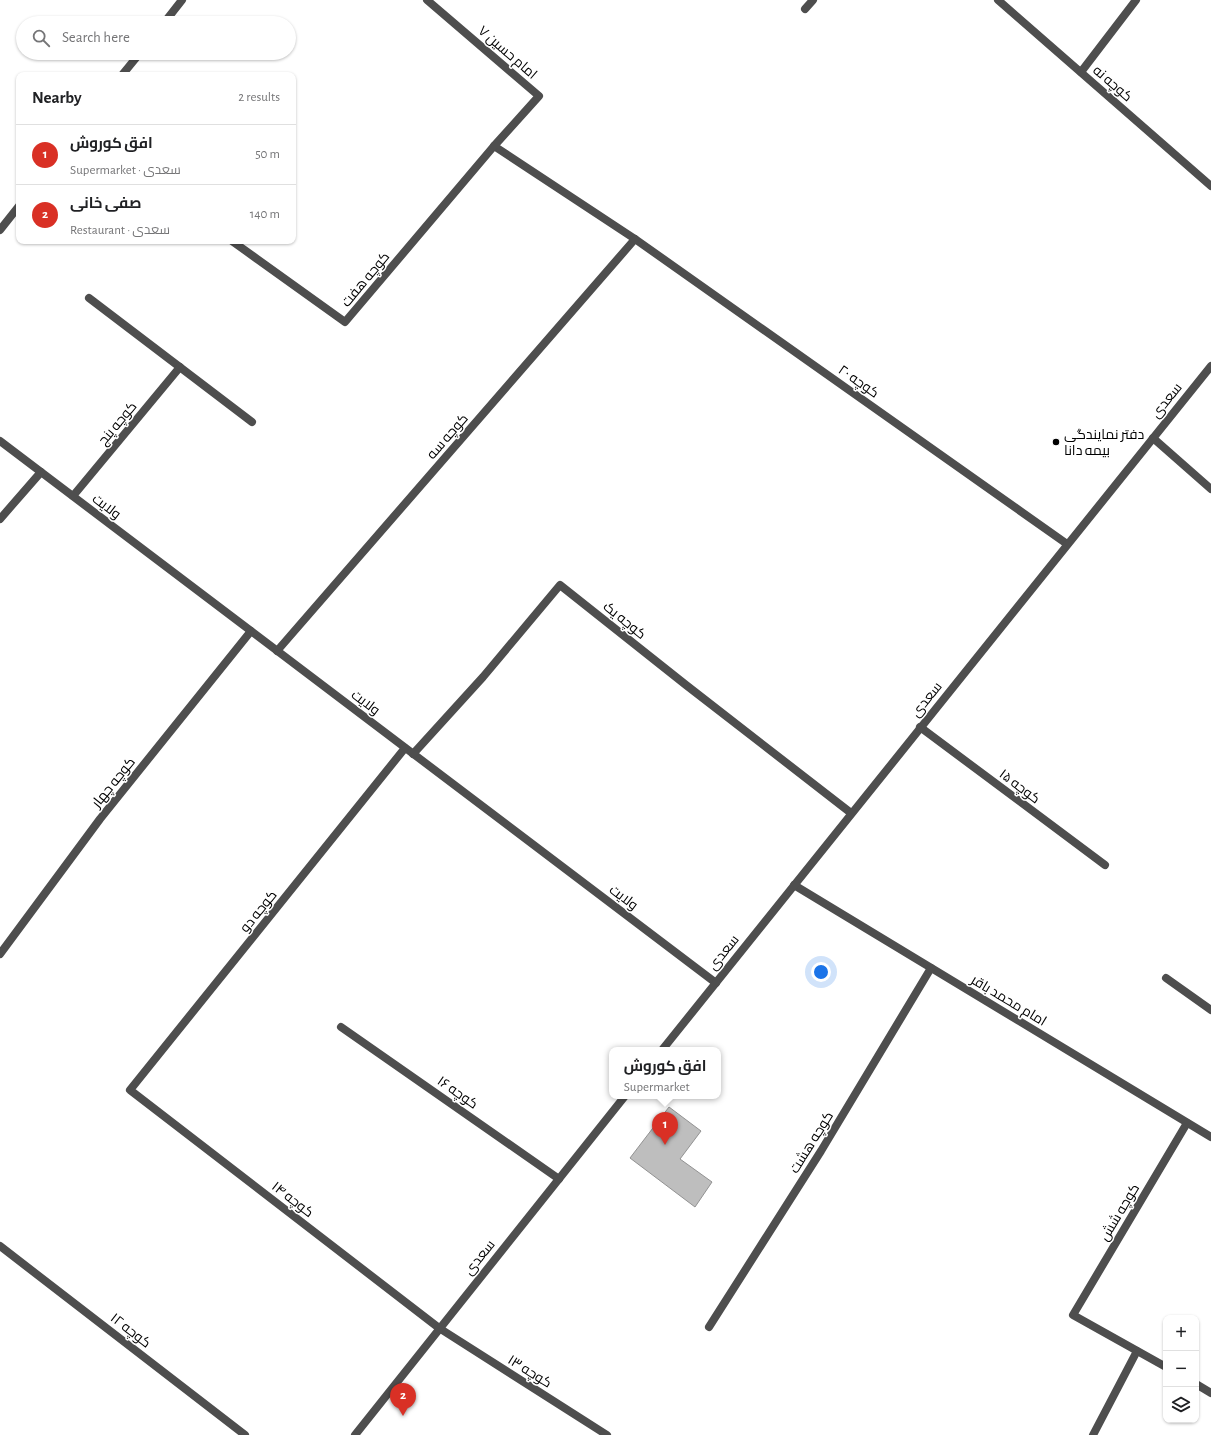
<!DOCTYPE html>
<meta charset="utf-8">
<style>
:root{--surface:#fff;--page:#f2f2f2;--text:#202124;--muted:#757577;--line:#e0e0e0;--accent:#d93025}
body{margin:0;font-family:"Alegreya Sans",Cairo,sans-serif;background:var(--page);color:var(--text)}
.controls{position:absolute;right:12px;bottom:12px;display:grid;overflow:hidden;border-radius:8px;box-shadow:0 1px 3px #0004}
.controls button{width:36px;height:36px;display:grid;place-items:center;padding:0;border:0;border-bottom:1px solid var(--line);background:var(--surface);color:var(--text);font:20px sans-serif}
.you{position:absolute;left:821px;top:972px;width:14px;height:14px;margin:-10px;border:3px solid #fff;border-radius:50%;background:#1a73e8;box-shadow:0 0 0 6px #1a73e833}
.badge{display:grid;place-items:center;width:26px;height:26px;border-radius:50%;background:var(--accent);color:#fff;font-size:13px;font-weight:700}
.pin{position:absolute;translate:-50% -33px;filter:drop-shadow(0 1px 2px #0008)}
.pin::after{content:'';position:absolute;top:21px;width:14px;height:12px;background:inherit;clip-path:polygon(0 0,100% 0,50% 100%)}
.popup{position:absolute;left:609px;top:1047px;width:112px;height:52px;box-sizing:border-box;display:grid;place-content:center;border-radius:8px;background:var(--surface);filter:drop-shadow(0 1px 3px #0005);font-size:13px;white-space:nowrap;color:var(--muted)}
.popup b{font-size:15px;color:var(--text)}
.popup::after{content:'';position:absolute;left:50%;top:100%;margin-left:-8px;border:8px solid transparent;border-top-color:var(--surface)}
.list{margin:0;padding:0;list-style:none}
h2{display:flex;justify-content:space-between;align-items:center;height:52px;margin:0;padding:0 16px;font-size:17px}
h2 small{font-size:13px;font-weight:400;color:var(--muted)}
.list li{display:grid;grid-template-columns:26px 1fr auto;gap:12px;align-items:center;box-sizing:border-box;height:60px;padding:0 16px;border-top:1px solid var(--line)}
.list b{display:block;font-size:15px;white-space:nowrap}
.list p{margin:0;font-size:13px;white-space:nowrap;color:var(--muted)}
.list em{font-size:13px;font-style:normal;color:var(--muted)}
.icon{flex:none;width:22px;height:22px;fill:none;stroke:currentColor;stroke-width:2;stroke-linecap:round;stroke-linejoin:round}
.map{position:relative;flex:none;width:1211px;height:1435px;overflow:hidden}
.search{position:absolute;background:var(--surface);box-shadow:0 1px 3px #0004;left:16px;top:16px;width:280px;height:44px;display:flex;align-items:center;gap:10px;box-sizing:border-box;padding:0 14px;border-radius:22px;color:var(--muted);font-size:15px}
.panel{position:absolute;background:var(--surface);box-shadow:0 1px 3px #0004;left:16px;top:72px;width:280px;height:172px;border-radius:8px}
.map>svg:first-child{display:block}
</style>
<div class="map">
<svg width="1211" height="1435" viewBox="0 0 1211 1435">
<rect width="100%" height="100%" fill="#fff"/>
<path fill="#bebebe" stroke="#929292" d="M669,1107L701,1131L680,1159L712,1182L695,1207L630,1158Z"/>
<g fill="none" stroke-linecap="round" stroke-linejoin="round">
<g stroke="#4e4e4e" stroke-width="8">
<path d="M998,0L1211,186"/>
<path d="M805,9L813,0"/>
<path d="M164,23L182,0"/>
<path d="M1081,72L1136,0"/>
<path d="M122,75L140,53"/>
<path d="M494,146L635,239L1067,544"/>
<path d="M0,230L19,206"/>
<path d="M232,241L345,322L494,146L539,96L427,0"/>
<path d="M89,298L252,422"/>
<path d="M1153,438L1211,489"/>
<path d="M0,441L716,983"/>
<path d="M73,496L180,367"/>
<path d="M0,519L41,472"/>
<path d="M277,651L635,239"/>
<path d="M920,727L1105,865"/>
<path d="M405,748L130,1090L439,1328L607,1435"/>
<path d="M413,754L483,677L560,585L686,685L851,813"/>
<path d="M794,885L1211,1137"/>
<path d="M0,954L100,819L251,631"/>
<path d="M1166,978L1211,1010"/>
<path d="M341,1027L559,1179"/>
<path d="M0,1246L245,1435"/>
<path d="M709,1327L821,1151L931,968"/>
<path d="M1166,1367L1073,1315L1187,1123"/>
<path d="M1196,1384L1211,1393"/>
<path d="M1093,1435L1137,1351"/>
</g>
<g stroke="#4e4e4e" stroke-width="8">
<path d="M662,1050L1211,366"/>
<path d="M355,1435L625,1096"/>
</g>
</g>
<circle fill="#000" stroke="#fff" stroke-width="1.5" cx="1056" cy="442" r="4"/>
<g text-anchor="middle" stroke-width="3" stroke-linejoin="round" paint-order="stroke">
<g font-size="14" fill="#000" stroke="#fff">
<text transform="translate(508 52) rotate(41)" y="5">امام حسین ۷</text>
<text transform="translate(1113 83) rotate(41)" y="5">کوچه نه</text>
<text transform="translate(365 279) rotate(-50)" y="5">کوچه هفت</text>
<text transform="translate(859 381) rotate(35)" y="5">کوچه ۲۰</text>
<text transform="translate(1166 400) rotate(-51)" y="5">سعدی</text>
<text transform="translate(117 423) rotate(-50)" y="5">کوچه پنج</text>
<text transform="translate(447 436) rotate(-49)" y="5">کوچه سه</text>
<text transform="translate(107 506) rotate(37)" y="5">ولایت</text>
<text transform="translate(625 620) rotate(39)" y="5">کوچه یک</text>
<text transform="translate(926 699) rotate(-51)" y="5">سعدی</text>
<text transform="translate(366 702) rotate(37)" y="5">ولایت</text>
<text transform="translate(113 782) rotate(-51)" y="5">کوچه چهار</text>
<text transform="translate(1020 786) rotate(37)" y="5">کوچه ۱۵</text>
<text transform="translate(624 897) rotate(37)" y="5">ولایت</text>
<text transform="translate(258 911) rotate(-51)" y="5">کوچه دو</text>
<text transform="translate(723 952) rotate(-51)" y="5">سعدی</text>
<text transform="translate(1009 1000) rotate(31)" y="5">امام محمد باقر</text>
<text transform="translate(458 1092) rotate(35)" y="5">کوچه ۱۶</text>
<text transform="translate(811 1142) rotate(-58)" y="5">کوچه هشت</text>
<text transform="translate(293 1199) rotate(38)" y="5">کوچه ۱۴</text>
<text transform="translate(1119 1212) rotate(-59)" y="5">کوچه شش</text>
<text transform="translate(479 1257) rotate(-51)" y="5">سعدی</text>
<text transform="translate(131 1330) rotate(38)" y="5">کوچه ۱۲</text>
<text transform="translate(530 1371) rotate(32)" y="5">کوچه ۱۳</text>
</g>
<g font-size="14" fill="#000" stroke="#fff" text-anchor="start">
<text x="1064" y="439">دفتر نمایندگی<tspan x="1064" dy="16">بیمه دانا</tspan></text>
</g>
</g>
</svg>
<div class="controls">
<button>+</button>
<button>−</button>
<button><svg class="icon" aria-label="layers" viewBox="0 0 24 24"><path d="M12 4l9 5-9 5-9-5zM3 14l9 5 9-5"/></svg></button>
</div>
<div class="you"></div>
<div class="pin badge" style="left:665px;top:1145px">1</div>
<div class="popup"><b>افق کوروش</b>Supermarket</div>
<div class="pin badge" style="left:403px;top:1416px">2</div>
<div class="search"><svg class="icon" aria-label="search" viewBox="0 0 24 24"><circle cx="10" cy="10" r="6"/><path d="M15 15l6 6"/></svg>Search here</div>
<section class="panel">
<h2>Nearby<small>2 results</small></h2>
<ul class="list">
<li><span class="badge">1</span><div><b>افق کوروش</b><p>Supermarket · سعدی</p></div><em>50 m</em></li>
<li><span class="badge">2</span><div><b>صفی خانی</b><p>Restaurant · سعدی</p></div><em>140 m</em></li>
</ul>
</section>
</div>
